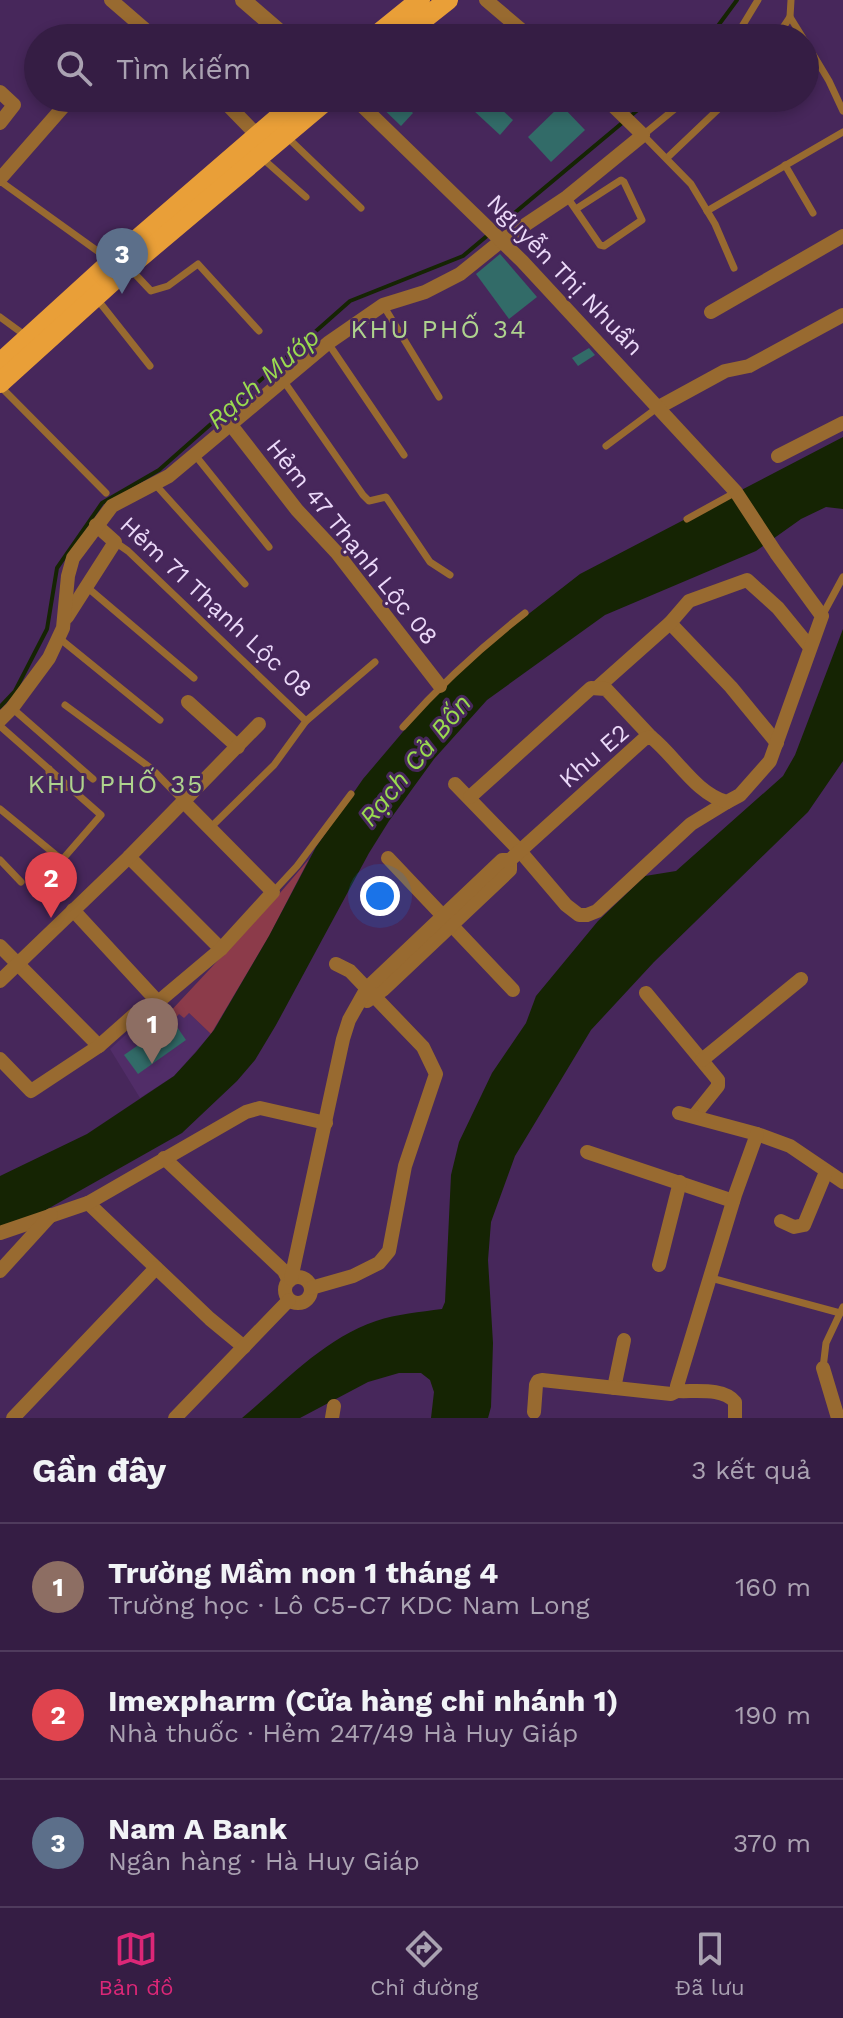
<!DOCTYPE html>
<html lang="vi">
<meta charset="utf-8">
<style>
:root{--surface:#351d44;--page:#3d264b;--text:#f1f3f6;--muted:#aaa2b2;--line:#4f3b5d;--accent:#db2777}
body{margin:0;font-family:"Work Sans",sans-serif;background:var(--page);color:var(--text)}
.you{position:absolute;left:380px;top:896px;width:28px;height:28px;margin:-20px;border:6px solid #fff;border-radius:50%;background:#1a73e8;box-shadow:0 0 0 12px #1a73e833}
.badge{display:grid;place-items:center;width:52px;height:52px;border-radius:50%;background:var(--accent);color:#fff;font-size:26px;font-weight:700}
.pin{position:absolute;translate:-50% -66px;filter:drop-shadow(0 2px 4px #0008)}
.pin::after{content:'';position:absolute;top:42px;width:28px;height:24px;background:inherit;clip-path:polygon(0 0,100% 0,50% 100%)}
.list{margin:0;padding:0;list-style:none}
h2{display:flex;justify-content:space-between;align-items:center;height:104px;margin:0;padding:0 32px;font-size:34px}
h2 small{font-size:26px;font-weight:400;color:var(--muted)}
.list li{display:grid;grid-template-columns:52px 1fr auto;gap:24px;align-items:center;box-sizing:border-box;height:128px;padding:0 32px;border-top:2px solid var(--line)}
.list b{display:block;font-size:30px;white-space:nowrap}
.list p{margin:0;font-size:26px;white-space:nowrap;color:var(--muted)}
.list em{font-size:26px;font-style:normal;color:var(--muted)}
.icon{flex:none;width:44px;height:44px;fill:none;stroke:currentColor;stroke-width:2;stroke-linecap:round;stroke-linejoin:round}
.map{position:relative;flex:none;width:843px;height:1418px;overflow:hidden}
.search{position:absolute;background:var(--surface);box-shadow:0 4px 12px #0003;left:24px;right:24px;top:24px;height:88px;display:flex;align-items:center;gap:20px;box-sizing:border-box;padding:0 28px;border-radius:44px;color:var(--muted);font-size:30px}
.sheet{height:488px;background:var(--surface)}
nav{display:flex;justify-content:space-around;align-items:center;box-sizing:border-box;height:112px;border-top:2px solid var(--line);background:var(--surface);font-size:22px;color:var(--muted)}
nav a{display:grid;justify-items:center;gap:4px}
nav .on{color:var(--accent)}
.map>svg:first-child{display:block}
</style>
<div class="map">
<svg width="843" height="1418" viewBox="0 0 843 1418">
<rect width="100%" height="100%" fill="#47275b"/>
<path fill="#512d68" d="M179,1013H189L211,1034L174,1076L140,1098L110,1049L142,1020L166,1016L170,1021Z"/>
<path fill="#8c3b4a" d="M309,859L269,936L211,1034L189,1013L184,1018L179,1014L173,1021L166,1016L268,907Z"/>
<g fill="#152403">
<path d="M843,437V509L826,507L801,519L756,551L605,615L487,700L434,759L389,821L369,853L276,1025L255,1060L237,1081L182,1133L44,1211L0,1227V1176L87,1134L174,1076L196,1052L214,1030L269,936L316,847L363,779L441,687L481,651L580,574Z"/>
<path d="M843,629V761L808,812L654,962L591,1030L515,1156L491,1222L488,1260L493,1343L491,1407L488,1418H431L434,1392L430,1380L421,1373H399L368,1382L300,1418H242C284,1383 323,1339 376,1321C397,1314 420,1312 442,1309L445,1302L451,1175L459,1142L492,1073L526,1023L536,996L598,921L645,876L676,871L783,776L795,755Z"/>
</g>
<g fill="none" stroke-linecap="round" stroke-linejoin="round">
<g stroke="#152403" stroke-width="4">
<path d="M709,38L737,0"/>
<path d="M0,707L15,691L47,629L57,568L102,503L159,470L350,301L463,256L652,98"/>
</g>
</g>
<g fill="#326b68">
<path d="M319,26L334,38H310Z"/>
<path d="M372,98H397L413,113L401,126Z"/>
<path d="M460,98H489L513,120L500,135Z"/>
<path d="M561,105L585,130L551,162L528,137Z"/>
<path d="M500,254L537,297L509,319L476,274Z"/>
<path d="M589,348L595,355L578,366L572,358Z"/>
<path d="M173,1021L186,1040L138,1074L124,1055Z"/>
</g>
<g fill="none" stroke-linecap="round" stroke-linejoin="round">
<g stroke="#986a30" stroke-width="7">
<path d="M790,17L803,38"/>
<path d="M507,38L512,23"/>
<path d="M661,38L667,30"/>
<path d="M735,38L758,0"/>
<path d="M776,38L790,17L791,0"/>
<path d="M805,41L829,81L843,111"/>
<path d="M688,98L643,135L691,184L715,224L734,268"/>
<path d="M287,137L361,208"/>
<path d="M262,158L306,197"/>
<path d="M667,158L730,98"/>
<path d="M785,165L813,213"/>
<path d="M0,181L110,260"/>
<path d="M567,197L600,245L604,246L642,220L624,182L621,180L576,209"/>
<path d="M707,211L843,132"/>
<path d="M127,270L135,274L151,291L168,286L198,264L259,331"/>
<path d="M97,299L150,366"/>
<path d="M383,305L439,397"/>
<path d="M0,317L26,336"/>
<path d="M328,343L404,455"/>
<path d="M283,380L363,495L369,501L386,497L430,562L450,575"/>
<path d="M0,386L106,493"/>
<path d="M606,446L657,408"/>
<path d="M195,455L269,547"/>
<path d="M154,483L245,584"/>
<path d="M687,519L736,492"/>
<path d="M115,542L128,551L306,721"/>
<path d="M88,588L194,678"/>
<path d="M822,616L843,577"/>
<path d="M59,638L160,720"/>
<path d="M65,705L152,769L183,801"/>
<path d="M12,708L93,779"/>
<path d="M0,726L101,815L62,860L0,809"/>
<path d="M403,727C440,685 480,648 525,613"/>
<path d="M49,769C48,782 55,791 69,787"/>
<path d="M210,828L274,765L306,721L375,662"/>
<path d="M0,860L21,882"/>
<path d="M273,892L297,866L351,794"/>
<path d="M711,1278L840,1313"/>
<path d="M823,1368L826,1343L843,1307"/>
</g>
<g stroke="#986a30" stroke-width="14">
<path d="M111,0L155,38"/>
<path d="M486,0L531,38"/>
<path d="M0,92L14,105L0,123"/>
<path d="M221,98L258,136"/>
<path d="M0,179L71,98"/>
<path d="M711,312L843,236"/>
<path d="M659,407L725,371L749,366L843,315"/>
<path d="M231,425L297,510L337,553L440,686"/>
<path d="M778,456L843,423"/>
<path d="M67,617L115,542L96,525"/>
<path d="M670,623L731,687L777,743"/>
<path d="M598,687L670,623L689,601L747,580L778,608L809,646"/>
<path d="M188,702L238,747"/>
<path d="M0,720L12,708L49,658L63,628L68,576L73,558L112,506L169,476L328,343L383,305L425,292L460,274L501,241L567,197L643,135L605,98"/>
<path d="M455,784L520,851L566,905L579,915H587L597,911L691,824L727,802"/>
<path d="M470,797L591,688L606,689L651,737"/>
<path d="M129,857L221,949"/>
<path d="M388,858L513,990"/>
<path d="M73,910L158,1002"/>
<path d="M0,946L99,1046"/>
<path d="M0,981L129,857L259,724"/>
<path d="M646,993L718,1080V1086L694,1116"/>
<path d="M367,1001L384,989L510,870V860"/>
<path d="M0,1059L31,1091L99,1046L134,1015L158,1002L221,949L273,892L183,801"/>
<path d="M702,1060L801,979"/>
<path d="M679,1113L757,1134L790,1146L843,1182"/>
<path d="M587,1152L733,1201"/>
<path d="M164,1158L284,1271L289,1281"/>
<path d="M88,1203L210,1319L244,1347"/>
<path d="M781,1221L794,1227L804,1225L826,1172"/>
<path d="M0,1233L88,1203L246,1112L260,1108L326,1123"/>
<path d="M659,1265L680,1182"/>
<path d="M0,1271L51,1215"/>
<circle cx="298" cy="1290" r="13"/>
<path d="M291,1279L343,1039L349,1020L367,988L502,860H510L644,739L651,737C676,757 696,794 727,802L740,795L770,761L822,616L776,553L736,492L522,261L354,98"/>
<path d="M311,1288L353,1276L379,1263L389,1251L405,1166L436,1074L423,1047L350,971L336,964"/>
<path d="M823,1368L838,1418"/>
<path d="M614,1388L624,1340"/>
<path d="M534,1412L536,1385L538,1381L542,1380L671,1394L677,1391"/>
<path d="M13,1418L156,1268"/>
<path d="M175,1418L289,1300"/>
<path d="M332,1418L334,1406"/>
<path d="M735,1418V1402C723,1387 695,1392 677,1391V1386L735,1195L757,1134"/>
</g>
<path stroke="#986a30" stroke-width="16" d="M243,0L287,38"/>
<g stroke="#e99f38" stroke-width="20">
<path d="M373,38L420,0"/>
<path d="M400,38L448,0"/>
<path d="M0,363L112,261L301,98"/>
<path d="M0,383L125,270L329,98"/>
</g>
</g>
<g text-anchor="middle" stroke-width="6" stroke-linejoin="round" paint-order="stroke">
<g font-size="24" fill="#ebd9f9" stroke="#47275b">
<text transform="translate(565 275) rotate(46)" y="8">Nguyễn Thị Nhuần</text>
<text transform="translate(352 542) rotate(51)" y="8">Hẻm 47 Thạnh Lộc 08</text>
<text transform="translate(216 607) rotate(43)" y="8">Hẻm 71 Thạnh Lộc 08</text>
<text transform="translate(594 756) rotate(-41)" y="8">Khu E2</text>
</g>
<g font-size="26" letter-spacing="2" fill="#afd38e" stroke="#47275b">
<text x="439" y="338">KHU PHỐ 34</text>
<text x="116" y="793">KHU PHỐ 35</text>
</g>
<g font-size="26" font-style="italic" fill="#9ada50" stroke="#47275b">
<text transform="translate(263 378) rotate(-41)" y="9">Rạch Mướp</text>
<text transform="translate(415 760) rotate(-51)" y="9">Rạch Cả Bốn</text>
</g>
</g>
</svg>
<div class="you"></div>
<div class="pin badge" style="left:152px;top:1064px;background:#8d6e63">1</div>
<div class="pin badge" style="left:51px;top:918px;background:#e0444e">2</div>
<div class="pin badge" style="left:122px;top:294px;background:#5c6f8a">3</div>
<div class="search"><svg class="icon" aria-label="search" viewBox="0 0 24 24"><circle cx="10" cy="10" r="6"/><path d="M15 15l6 6"/></svg>Tìm kiếm</div>
</div>
<section class="sheet">
<h2>Gần đây<small>3 kết quả</small></h2>
<ul class="list">
<li><span class="badge" style="background:#8d6e63">1</span><div><b>Trường Mầm non 1 tháng 4</b><p>Trường học · Lô C5-C7 KDC Nam Long</p></div><em>160 m</em></li>
<li><span class="badge" style="background:#e0444e">2</span><div><b>Imexpharm (Cửa hàng chi nhánh 1)</b><p>Nhà thuốc · Hẻm 247/49 Hà Huy Giáp</p></div><em>190 m</em></li>
<li><span class="badge" style="background:#5c6f8a">3</span><div><b>Nam A Bank</b><p>Ngân hàng · Hà Huy Giáp</p></div><em>370 m</em></li>
</ul>
</section>
<nav>
<a class="on"><svg class="icon" aria-label="map" viewBox="0 0 24 24"><path d="M3 6l6-2 6 2 6-2v14l-6 2-6-2-6 2zM9 4v14M15 6v14"/></svg>Bản đồ</a>
<a><svg class="icon" aria-label="directions" viewBox="0 0 24 24"><path d="M12 3l9 9-9 9-9-9zM9 14v-3h6M13 9l2 2-2 2"/></svg>Chỉ đường</a>
<a><svg class="icon" aria-label="saved" viewBox="0 0 24 24"><path d="M7 4h10v16l-5-4-5 4z"/></svg>Đã lưu</a>
</nav>
